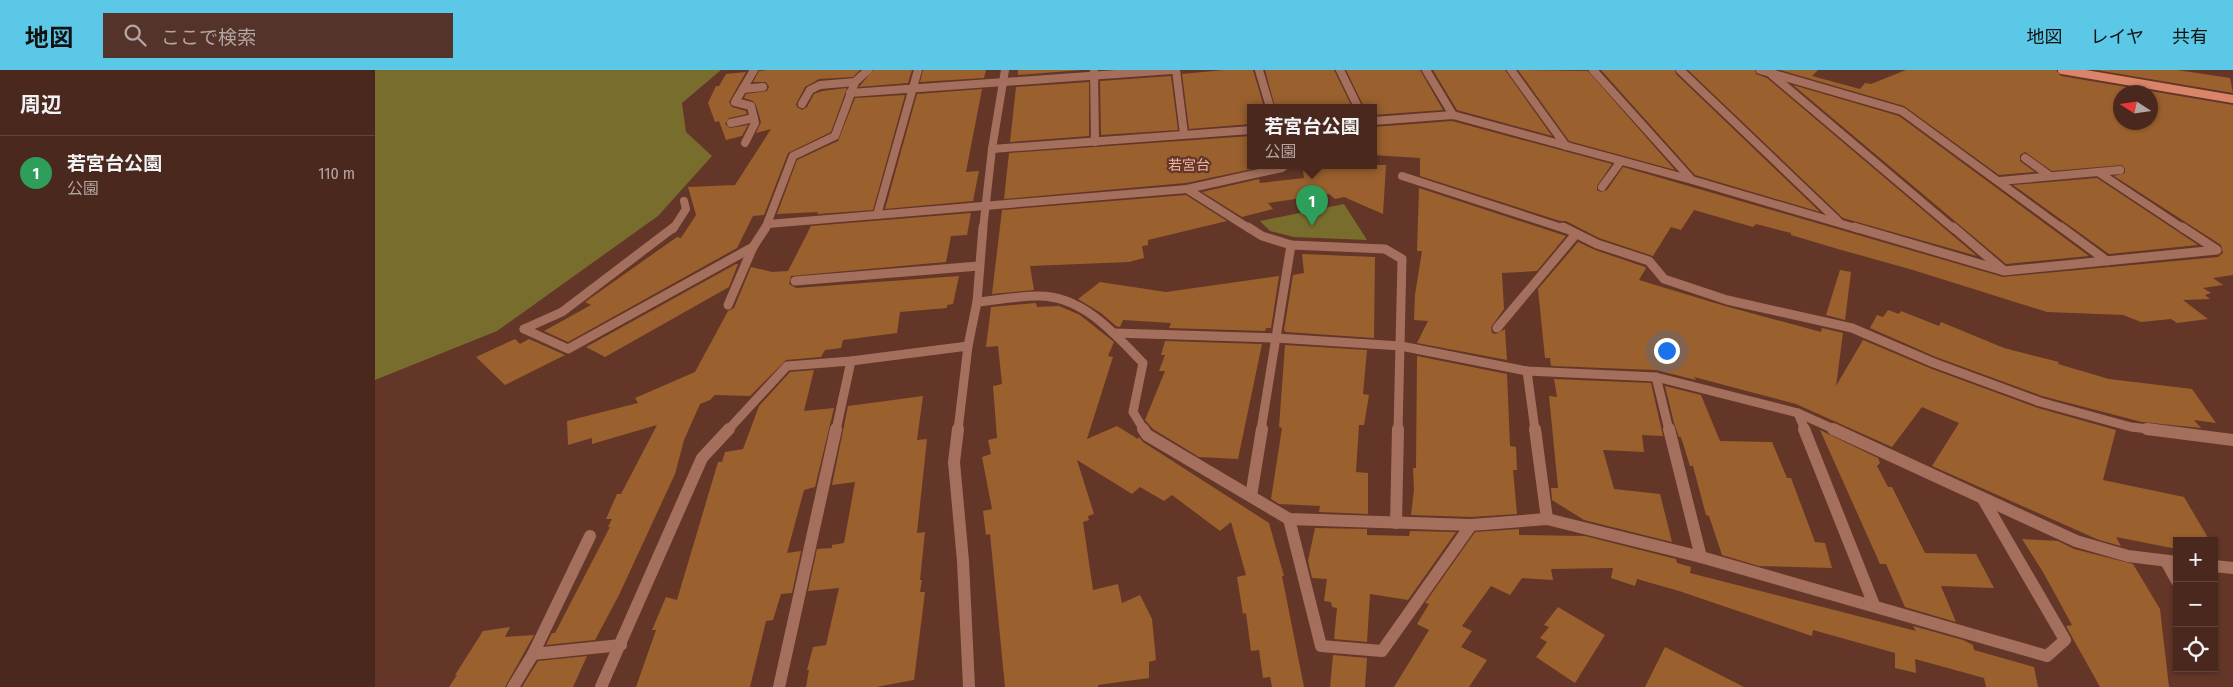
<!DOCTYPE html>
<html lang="ja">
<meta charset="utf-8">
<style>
:root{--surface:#4a281d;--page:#54342a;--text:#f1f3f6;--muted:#b2a6a4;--line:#61443b;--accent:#5ac8e6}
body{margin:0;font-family:"Fira Sans Condensed","Noto Sans JP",sans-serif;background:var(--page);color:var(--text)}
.controls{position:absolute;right:15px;bottom:15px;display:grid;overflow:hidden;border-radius:0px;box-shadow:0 1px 4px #0004}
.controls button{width:45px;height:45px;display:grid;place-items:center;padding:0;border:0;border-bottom:1px solid var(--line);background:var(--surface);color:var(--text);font:25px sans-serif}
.compass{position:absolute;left:1738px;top:15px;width:45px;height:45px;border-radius:50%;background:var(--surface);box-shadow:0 1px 4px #0004;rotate:282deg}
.you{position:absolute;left:1291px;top:280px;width:18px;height:18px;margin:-12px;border:4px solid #fff;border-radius:50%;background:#1a73e8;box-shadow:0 0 0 8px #1a73e833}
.badge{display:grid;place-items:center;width:32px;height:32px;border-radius:50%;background:var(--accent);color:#fff;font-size:16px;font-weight:700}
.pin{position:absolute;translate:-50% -41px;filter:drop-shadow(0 1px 2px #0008)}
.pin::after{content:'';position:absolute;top:26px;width:18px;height:15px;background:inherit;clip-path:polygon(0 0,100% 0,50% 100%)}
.popup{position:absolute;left:872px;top:34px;width:130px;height:65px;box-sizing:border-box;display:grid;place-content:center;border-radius:0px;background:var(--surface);filter:drop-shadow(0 1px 4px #0005);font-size:16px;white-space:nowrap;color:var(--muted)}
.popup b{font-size:19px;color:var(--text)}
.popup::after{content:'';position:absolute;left:50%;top:100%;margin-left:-10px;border:10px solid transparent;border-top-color:var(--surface)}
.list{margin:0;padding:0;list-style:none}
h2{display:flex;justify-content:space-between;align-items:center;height:65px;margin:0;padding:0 20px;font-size:21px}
h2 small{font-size:16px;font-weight:400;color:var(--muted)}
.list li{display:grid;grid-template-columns:32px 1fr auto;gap:15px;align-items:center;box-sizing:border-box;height:75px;padding:0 20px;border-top:1px solid var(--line)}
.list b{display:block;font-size:19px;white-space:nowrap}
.list p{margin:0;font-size:16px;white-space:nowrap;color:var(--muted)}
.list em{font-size:16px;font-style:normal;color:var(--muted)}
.icon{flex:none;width:28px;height:28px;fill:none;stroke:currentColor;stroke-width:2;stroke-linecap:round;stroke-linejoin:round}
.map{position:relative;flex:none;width:1858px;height:617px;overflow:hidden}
header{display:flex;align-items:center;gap:30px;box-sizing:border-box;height:70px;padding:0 25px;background:var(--accent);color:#111}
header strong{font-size:24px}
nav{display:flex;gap:28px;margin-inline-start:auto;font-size:18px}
.search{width:350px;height:45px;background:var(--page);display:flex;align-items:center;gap:12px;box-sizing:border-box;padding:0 18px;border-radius:0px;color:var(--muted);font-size:19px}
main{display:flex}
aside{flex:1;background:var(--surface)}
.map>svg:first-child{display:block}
</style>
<header>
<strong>地図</strong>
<div class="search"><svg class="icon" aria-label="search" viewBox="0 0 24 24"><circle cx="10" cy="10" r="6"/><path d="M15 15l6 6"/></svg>ここで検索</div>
<nav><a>地図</a><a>レイヤ</a><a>共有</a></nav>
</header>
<main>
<aside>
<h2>周辺<small></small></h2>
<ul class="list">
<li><span class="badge" style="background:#2e9e5b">1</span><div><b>若宮台公園</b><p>公園</p></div><em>110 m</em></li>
</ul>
</aside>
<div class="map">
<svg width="1858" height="617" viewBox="0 0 1858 617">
<rect width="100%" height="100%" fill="#633627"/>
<g fill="#796d2e">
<path d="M0,0H346L307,33L311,62L337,86L283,146L122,261L0,310Z"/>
<path d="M969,134L992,170L919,167L895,161L885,151Z"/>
</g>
<g fill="#9a602e" fill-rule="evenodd">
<path d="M393,0H485L478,7L444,9L430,17L421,34L422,37L427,40L432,37L439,24L447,21L472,18L456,62L413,83L389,145L378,146L362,178L193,272L169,261L216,235L210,232L302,167L306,168L321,145L313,117L360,115L396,59L381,63L386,52L381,35L378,31L369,28L371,24L392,21L394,17L391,12H378L384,1Z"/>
<path d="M498,0H537L533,13L484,17Z"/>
<path d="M548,0H611L609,8L545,12Z"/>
<path d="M643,0H707L643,5Z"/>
<path d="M849,0H878L889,37H876V54L814,59L807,4Z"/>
<path d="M890,0H959L977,37H900Z"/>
<path d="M971,0H1045L1068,40L998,45V37H989Z"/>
<path d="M1058,0H1130L1177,66L1082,40Z"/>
<path d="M1143,0L1213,1L1300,100L1194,71Z"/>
<path d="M1226,0H1300L1301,4L1445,142L1320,105Z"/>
<path d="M1313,0H1380L1381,4L1392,8L1602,186L1468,148Z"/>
<path d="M1405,0H1443L1437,6L1485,19L1490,13L1496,14L1531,0H1681L1686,6L1858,35V205L1838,208L1848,215L1828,218L1836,223L1830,225L1835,229L1808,230L1833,249L1802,253L1796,249L1766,252L1748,245L1672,242L1538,200L1463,179L1416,165V163L1381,154L1378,157L1319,140L1306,160L1296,157L1278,186L1224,168L1191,151H1185L1045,106V88L998,85V57L1077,51L1237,94L1222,116V120L1226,122L1232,120L1248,97L1628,207L1843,187L1848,183L1846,175L1739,106L1750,103V99L1747,95L1677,101L1650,82L1645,85V91L1660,102L1624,105L1529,36ZM1746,22H1776V52H1746Z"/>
<path d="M1721,0H1802L1855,8L1858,23Z"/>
<path d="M371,2L354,32L357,37L371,41L372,44L354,48L350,54L355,58L373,55L367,66L351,70L344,51L340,52L333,33L341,16H344L351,4Z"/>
<path d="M796,6L803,60L726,65L725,11Z"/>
<path d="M714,12V66L635,72L641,17Z"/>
<path d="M1418,15L1524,46L1714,186L1631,194Z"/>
<path d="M607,19L591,102L604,101L598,131L510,139L542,24Z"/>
<path d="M530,25L498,140L442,144L443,142L402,144L422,90L463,71L480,28Z"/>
<path d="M876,66V95H882V98L811,113L629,129L634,83Z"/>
<path d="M975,95H1011L1008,144L969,127L960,129L954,124L893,133L898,139L867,147L827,122L884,109L885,113L929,108L928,101Z"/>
<path d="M1722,108L1802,161L1823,175L1734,184L1638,115Z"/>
<path d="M1044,118L1191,166L1162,201L1127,203L1129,239L1116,257L1117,263L1121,264L1130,259L1132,290L1042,273L1053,251L1039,250L1040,225L1047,181H1042Z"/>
<path d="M811,125L852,151L773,170V175L767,176L769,188L754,192L655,196L659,220L617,224L627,140Z"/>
<path d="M596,143L592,165L576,166L571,192L416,206L414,214L421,218L584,206L578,234L572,235V238L525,242L522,263L468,270L466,278L450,280L446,287L411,290L375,326L340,325L335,330L325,334L309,370L300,404L244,525L220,570L171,575L177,563H180L235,457H233L237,449H231L242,424H246L282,355L217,374V368L193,375L192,351L263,333L260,328L320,302L353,241L359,238L376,197L397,202L413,201L436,156Z"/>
<path d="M1203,172L1220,180L1270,197L1271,198L1264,210L1350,236L1446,262L1447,258L1468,263L1461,316L1488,270L1557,299L1663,338L1741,360L1728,410L1809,427L1835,471H1802V479L1741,467L1746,476L1724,470L1557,396L1584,353L1547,337L1517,377L1421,334L1319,307L1321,310L1281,300L1176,296L1175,288H1170L1163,219Z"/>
<path d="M927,184L1000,187L999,268L911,262L909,260L918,205L929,203Z"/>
<path d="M361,194H363L354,217L230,287L211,277Z"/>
<path d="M1465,200L1476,202L1470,250L1451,245Z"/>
<path d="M904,206L896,258H891L890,261L794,258L796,253L748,250L745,257L741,256L726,243L703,229L725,212L791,222Z"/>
<path d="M661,233L662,237L684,236L705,245L739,272L733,286L738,287L712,369L742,356L763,369L764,367L768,372L894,453L909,506H907L929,617H897L895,607L888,608L884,580L876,581L871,543L868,544L862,507L871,505L856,452L845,461L797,425L789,431L765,417L757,424L702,390L719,444L713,446L714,450L708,452L718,520L743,514L747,533L765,525L777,549L781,590L774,592V608L723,615V617H630L615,464L611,465L608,441L617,439L607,387L616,384L613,370L622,368L618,316L627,314L623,276L611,277L616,237Z"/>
<path d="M1513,240L1524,244L1526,241L1564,256L1566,252L1629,278L1684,292L1683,294L1734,309L1817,319L1841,353L1819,350L1826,358L1767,352L1667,326L1561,287L1495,258L1502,245L1508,247Z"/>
<path d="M140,269L145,274L154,269L190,285L130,315L101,287Z"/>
<path d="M790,271L887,274L863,389L824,387L778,359L770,350L790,301H784L790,285H786Z"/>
<path d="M910,275L992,280L988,324L994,325L989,355H984L981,402L993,403V444L944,442L945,436L904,434L896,429L907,358L904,357Z"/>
<path d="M1042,286L1132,304L1135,376L1141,377L1142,400H1138L1142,444L1096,447L1036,445L1039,420L1038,398H1041Z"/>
<path d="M439,300L429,341L459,338L440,417L429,420L412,483L426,481L417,523L406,524L398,550L391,551L375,617H261L281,560H277L291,527L302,530L343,392H347L350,382L368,379L384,336L415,302Z"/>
<path d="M1179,309L1276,313L1288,366L1267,365L1269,382L1228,380L1239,419L1285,424L1297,472L1209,450L1177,430L1176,418H1183L1174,326L1182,327Z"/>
<path d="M1290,316L1326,325L1345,371L1397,372L1412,408H1416L1440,472L1450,473L1457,498L1384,496L1347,485L1334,446L1331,445L1318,396H1315L1306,367H1304L1299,353Z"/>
<path d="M548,326L542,370L552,369L542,463L550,462L545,510H547L545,522H550L539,610L501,617H431L434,600H432L438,577L451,575L464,518L433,521L442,479L457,478V475L469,473L480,412L457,415L473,336Z"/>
<path d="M1445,360L1503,388L1505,393L1502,396L1513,417H1517L1550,483L1601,484L1619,518L1566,516L1581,552L1530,537L1511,494H1505Z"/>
<path d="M940,458L992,459V465L1034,466L1035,461L1081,462L1033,530L995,524L992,572L959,569L962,538L957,537L956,532L949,531L952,509L937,508L933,491Z"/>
<path d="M1144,459V465L1210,466L1301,489L1302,493L1316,497L1315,503L1541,561L1538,556L1588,570L1598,575L1599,580L1659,597L1663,617H1611L1609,608L1540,589L1541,603L1520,598V583L1438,560L1437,566L1304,521L1262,509L1260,516L1236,508L1238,498L1176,499L1178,510L1147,508L1135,525L1116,516L1087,556L1097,561L1086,577L1112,590L1094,617H1019L1054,560L1042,554L1054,534L1050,533L1100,462Z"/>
<path d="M1647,469L1683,471L1699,479L1758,494L1785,539L1794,617H1725L1691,556L1697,555L1668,502Z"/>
<path d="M1183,537L1230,565L1200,613L1161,587L1172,572L1165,568L1174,557L1169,555Z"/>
<path d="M135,557L130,567L159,565L130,617H74L82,605H80L108,561Z"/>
<path d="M1290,577L1369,617H1270Z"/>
<path d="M958,585L992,588L990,617H955Z"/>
<path d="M212,586L198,617H147L163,591Z"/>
</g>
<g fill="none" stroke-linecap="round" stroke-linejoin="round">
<g stroke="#a56f5d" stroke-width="8">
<path d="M719,0L720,72"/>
<path d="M801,0L809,64"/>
<path d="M884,0L895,37"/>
<path d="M965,0L983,37"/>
<path d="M1051,0L1078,45"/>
<path d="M1136,0L1191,76"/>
<path d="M1218,0L1316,109"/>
<path d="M1305,0L1463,151"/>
<path d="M1385,0L1527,41L1688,159"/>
<path d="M1397,5L1579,159"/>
<path d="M368,19L388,17"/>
<path d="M475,23L797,0"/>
<path d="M427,34L435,20L445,15L480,12"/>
<path d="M998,51L1078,45L1317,110L1484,159"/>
<path d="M356,53L379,48"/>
<path d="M370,73L380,53L376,36L360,32L379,0"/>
<path d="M617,79L876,60"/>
<path d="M1650,88L1675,106"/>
<path d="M1723,102L1745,100"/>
<path d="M1027,106L1190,159"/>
<path d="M1625,111L1723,102L1809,159"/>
<path d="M1227,117L1246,91"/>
<path d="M812,119L875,159"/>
<path d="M502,145L543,0"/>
<path d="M393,154L812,119L907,98L911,95"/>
<path d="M298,159L311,139L309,131"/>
<path d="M390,159L418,86L460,66L480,12L493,0"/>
</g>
<g stroke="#a56f5d" stroke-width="9">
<path d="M873,157L887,166L916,175L1010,179L1027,189L1023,360"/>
<path d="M1188,157L1222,174L1274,191L1289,209L1352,230L1477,258L1559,293L1665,332L1756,357L1782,360"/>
<path d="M1479,157L1629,201L1842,180L1807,157"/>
<path d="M1578,157L1627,199"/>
<path d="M1686,157L1732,191"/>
<path d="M420,211L604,196"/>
<path d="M602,232C622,230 643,226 664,226C708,226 740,264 768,293L758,342L769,360"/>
<path d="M353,235L378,177"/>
<path d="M1122,258L1201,164"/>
<path d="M149,259L193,279L378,177L391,157"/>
<path d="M149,259L187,242L299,157"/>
<path d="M739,263L901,268L1026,276L1152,301L1281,307L1423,343L1461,360"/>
<path d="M1152,301L1160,360"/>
<path d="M1281,307L1294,360"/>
<path d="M1423,343L1430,360"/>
<path d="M353,360L412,296L476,291L593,276"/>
<path d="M461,360L476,291"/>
<path d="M886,360L916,175"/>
</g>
<g stroke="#a56f5d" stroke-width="12">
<path d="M768,359L772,365L914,449L1096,455L1172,449L1326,487L1672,586L1690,570L1608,429"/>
<path d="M1160,359L1172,449"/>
<path d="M1294,359L1326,487"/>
<path d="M1429,359L1499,535"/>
<path d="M1458,359L1701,471L1753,486L1802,492"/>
<path d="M1772,359L1858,370"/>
<path d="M876,426L887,359"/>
<path d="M914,449L946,576L1007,581L1096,455"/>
<path d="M1021,453L1023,359"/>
<path d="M1791,491L1802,511"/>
<path d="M1839,496L1858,498"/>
<path d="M158,584L246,575"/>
<path d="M138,617L158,584L215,466"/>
<path d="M226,617L327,388L354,359"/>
<path d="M404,617L461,359"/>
</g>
<path stroke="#a56f5d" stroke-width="8" d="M608,159L617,79L630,0"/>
<path stroke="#a56f5d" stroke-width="9" d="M583,360L593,276L602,232L608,157"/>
<path stroke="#a56f5d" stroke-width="12" d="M583,359L579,392L588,491L594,617"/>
<path stroke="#da8569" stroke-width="8" d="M1687,0L1858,29"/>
</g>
<g text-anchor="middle" stroke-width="4.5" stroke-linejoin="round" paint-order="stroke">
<g font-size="14" fill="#efb8a6" stroke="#633627">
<text x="814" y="100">若宮台</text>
</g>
</g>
</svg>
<div class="controls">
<button>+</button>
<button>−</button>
<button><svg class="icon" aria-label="locate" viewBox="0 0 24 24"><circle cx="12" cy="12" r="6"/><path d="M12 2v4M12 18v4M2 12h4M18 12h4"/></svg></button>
</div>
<svg class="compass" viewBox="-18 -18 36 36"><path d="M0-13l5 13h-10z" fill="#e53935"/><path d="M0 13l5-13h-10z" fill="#b2a6a4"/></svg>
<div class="you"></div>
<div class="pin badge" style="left:937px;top:156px;background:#2e9e5b">1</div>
<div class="popup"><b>若宮台公園</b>公園</div>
</div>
</main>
